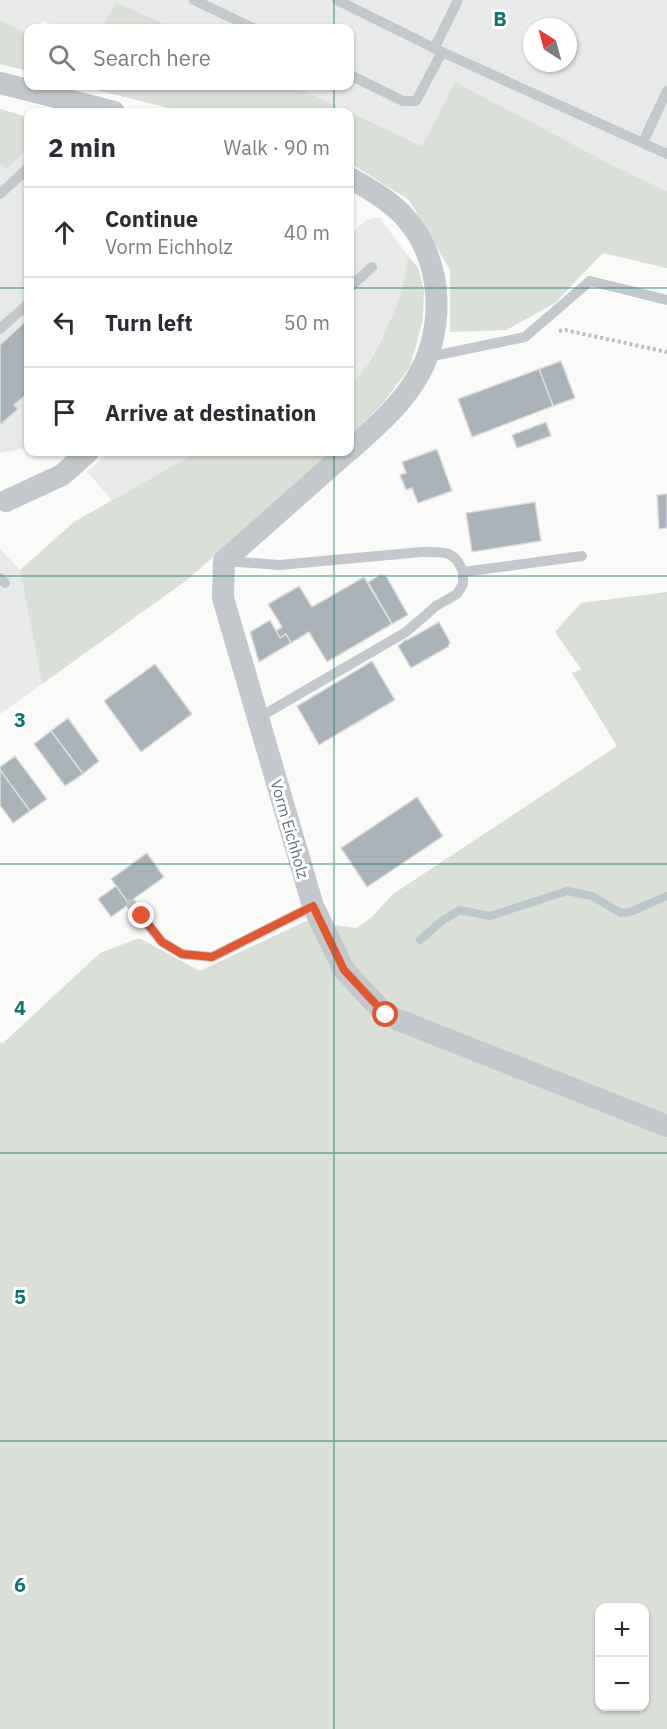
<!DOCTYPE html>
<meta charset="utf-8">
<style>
:root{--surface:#fff;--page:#f7f7f7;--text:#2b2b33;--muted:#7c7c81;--line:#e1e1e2}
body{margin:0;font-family:"IBM Plex Sans",sans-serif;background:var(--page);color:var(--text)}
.controls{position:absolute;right:18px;bottom:18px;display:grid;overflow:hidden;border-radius:12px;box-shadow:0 2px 4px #0004}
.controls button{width:54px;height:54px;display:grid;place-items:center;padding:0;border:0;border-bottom:2px solid var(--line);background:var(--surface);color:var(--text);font:30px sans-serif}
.compass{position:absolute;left:523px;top:18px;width:54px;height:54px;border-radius:50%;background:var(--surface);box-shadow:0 2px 4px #0004;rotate:324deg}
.stop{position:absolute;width:18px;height:18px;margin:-14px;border:4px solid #e4572e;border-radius:50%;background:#fff}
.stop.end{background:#e4572e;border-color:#fff;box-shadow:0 2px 6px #0008}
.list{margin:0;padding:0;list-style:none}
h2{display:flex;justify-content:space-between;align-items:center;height:78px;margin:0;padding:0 24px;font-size:26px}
h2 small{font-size:20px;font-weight:400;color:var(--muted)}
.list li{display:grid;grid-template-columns:39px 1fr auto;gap:18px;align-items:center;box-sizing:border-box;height:90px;padding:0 24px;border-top:2px solid var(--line)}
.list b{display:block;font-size:22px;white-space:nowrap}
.list p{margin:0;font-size:20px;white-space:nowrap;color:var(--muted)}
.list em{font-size:20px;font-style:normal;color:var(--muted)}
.icon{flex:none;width:33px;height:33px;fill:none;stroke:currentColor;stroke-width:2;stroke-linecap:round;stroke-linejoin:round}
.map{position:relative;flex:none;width:667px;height:1729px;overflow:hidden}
.search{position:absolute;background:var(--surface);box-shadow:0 2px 4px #0004;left:24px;top:24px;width:330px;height:66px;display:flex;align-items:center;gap:15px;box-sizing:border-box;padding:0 21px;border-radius:12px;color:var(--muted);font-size:22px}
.panel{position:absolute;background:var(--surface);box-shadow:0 2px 4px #0004;left:24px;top:108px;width:330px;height:348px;border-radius:12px}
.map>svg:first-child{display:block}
</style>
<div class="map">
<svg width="667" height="1729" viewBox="0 0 667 1729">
<rect width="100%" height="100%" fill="#fafaf8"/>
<g fill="#e8e9e9" fill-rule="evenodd">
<path d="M0,0H667V191L614,166L455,83L422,146L294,86H350V28H173L116,2L102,28H60L43,21L35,28H28V34L0,20ZM532,27H568V63H532Z"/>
<path d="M28,149V448L0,453V163L7,169Z"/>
<path d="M379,217L408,256L405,280L393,318L361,376L350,386V235L366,220Z"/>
<path d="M109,452H197L112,500L87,472Z"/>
<path d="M0,549L20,570L42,684L0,714Z"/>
</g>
<g fill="#dadfd7" fill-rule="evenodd">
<path d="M116,2L173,28H102Z"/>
<path d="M0,20L28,34V71L0,64Z"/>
<path d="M455,82L614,166L667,191V268L603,253L555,303L506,330L450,332V270L409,200L350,163V112H183L82,86H294L422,146Z"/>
<path d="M0,109L28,117V149L7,169L0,163Z"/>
<path d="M408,256L418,268L424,289L423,319L410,367L383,403L350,436V386C362,375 369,363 377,348C395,315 403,293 408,256Z"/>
<path d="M197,452H254L267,454L270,452H333L187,580L42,684L20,570L74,522Z"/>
<path d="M667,592V1729H0V1042L2,1044L100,953L139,938L200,971L306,921L356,928L372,917L393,894L617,746L572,673L581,669L555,632L581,603ZM600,1608H644V1706H600Z"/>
</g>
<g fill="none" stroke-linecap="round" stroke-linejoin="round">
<path stroke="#bbc7cb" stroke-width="8" d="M420,940L443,920L460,910L490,916L567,891L592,896L621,913L630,912L667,896"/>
</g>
<g fill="#aab3b9" stroke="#dcdcda" stroke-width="1.5">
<path d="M28,319V393L14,405L18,409L0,425V345Z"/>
<path d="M561,361L575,398L553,406L539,369Z"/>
<path d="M539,369L553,406L472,437L458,399Z"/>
<path d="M546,422L551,436L517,448L512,435Z"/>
<path d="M437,449L452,491L418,503L412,488L406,490L400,475L406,473L402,462Z"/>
<path d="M667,494V528L659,529L657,495Z"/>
<path d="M535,502L541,541L472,552L466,513Z"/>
<path d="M380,575L386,576L408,615L392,624L368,582Z"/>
<path d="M364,577L392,624L327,662L309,632L291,643L286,634L280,638L276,631L282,627L268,604L299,586L312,607Z"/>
<path d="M270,620L280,638L286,634L291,643L259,662L250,632Z"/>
<path d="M439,622L450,642L448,647L411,668L398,646L405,640H407Z"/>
<path d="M372,661L395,700L319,745L297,706Z"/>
<path d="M155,664L192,714L141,752L104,701Z"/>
<path d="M68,718L99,761L83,774L51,731Z"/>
<path d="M51,731L83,774L65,786L34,744Z"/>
<path d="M15,756L47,799L30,811L0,770V767Z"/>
<path d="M0,770L30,811L13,823L0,805Z"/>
<path d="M417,797L443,836L367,887L341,848Z"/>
<path d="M147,853L164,877L128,903L111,879Z"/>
<path d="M116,886L129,904L111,917L98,899Z"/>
</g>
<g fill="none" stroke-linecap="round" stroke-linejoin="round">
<path stroke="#bbbfc2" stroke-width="4" stroke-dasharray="3 3" stroke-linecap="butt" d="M559,331L565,330L667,352"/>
<g stroke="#c3c8cc" stroke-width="10">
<path d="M194,0L253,28"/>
<path d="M337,0L442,52L667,154"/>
<path d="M435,47L458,0"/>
<path d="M350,75L403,101H416L442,52"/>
<path d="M643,142L667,91"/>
<path d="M0,194L28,168"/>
<path d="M350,287L372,267"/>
<path d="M0,329L28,304"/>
<path d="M428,357L525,337L590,281L667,300"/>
<path d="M227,561L279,565L421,552C443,552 454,549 463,572L582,556"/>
<path d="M0,578L5,583"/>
<path d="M258,718L406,632L436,606L457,594L463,584V572"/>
<path d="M131,904L162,942L182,954L212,957L313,906"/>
</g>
<g stroke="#c3c8cc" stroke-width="22">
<path d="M0,83L114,112"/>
<path d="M350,178C368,188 387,199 402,214C445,259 447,334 413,384C396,410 373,429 350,450"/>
<path d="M347,452L224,561L223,598L313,906L344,970L386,1015L667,1126"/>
<path d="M6,501L62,475L88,452"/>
</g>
</g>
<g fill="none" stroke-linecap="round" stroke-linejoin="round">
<path stroke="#e4572e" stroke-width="8" d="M142,916L162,942L182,954L212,957L313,906L344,970L386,1015"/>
</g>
<path fill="none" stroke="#0f766e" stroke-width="1.5" stroke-opacity="0.55" d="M334,0V28M334,86V112M0,288H28M350,288H667M334,452V1729M0,576H667M0,864H667M0,1153H667M0,1441H667"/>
<g text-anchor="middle" stroke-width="6" stroke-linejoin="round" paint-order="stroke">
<g font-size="16" fill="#657683" stroke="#fff">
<text transform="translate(290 829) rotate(74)" y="6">Vorm Eichholz</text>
</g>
</g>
<g font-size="20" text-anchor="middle" font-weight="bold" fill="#0f766e" stroke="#fff" stroke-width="6" stroke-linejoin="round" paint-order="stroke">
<text x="500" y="26">B</text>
<text x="20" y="727">3</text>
<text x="20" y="1015">4</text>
<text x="20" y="1304">5</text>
<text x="20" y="1592">6</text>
</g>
</svg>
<div class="controls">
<button>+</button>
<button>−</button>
</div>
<svg class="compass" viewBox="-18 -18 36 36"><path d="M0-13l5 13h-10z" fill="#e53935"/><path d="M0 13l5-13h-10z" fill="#7c7c81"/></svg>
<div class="stop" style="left:386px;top:1015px"></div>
<div class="stop end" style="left:142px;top:916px"></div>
<div class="search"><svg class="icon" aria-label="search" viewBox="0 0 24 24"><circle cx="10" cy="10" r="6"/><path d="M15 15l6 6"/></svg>Search here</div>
<section class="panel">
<h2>2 min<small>Walk · 90 m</small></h2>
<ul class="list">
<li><svg class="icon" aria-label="ahead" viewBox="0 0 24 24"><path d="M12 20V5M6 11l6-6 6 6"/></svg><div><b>Continue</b><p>Vorm Eichholz</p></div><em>40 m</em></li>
<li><svg class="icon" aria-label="left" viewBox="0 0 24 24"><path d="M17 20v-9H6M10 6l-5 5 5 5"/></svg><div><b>Turn left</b></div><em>50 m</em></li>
<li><svg class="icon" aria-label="arrive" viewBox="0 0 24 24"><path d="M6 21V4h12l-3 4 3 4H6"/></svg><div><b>Arrive at destination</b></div></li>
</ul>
</section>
</div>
